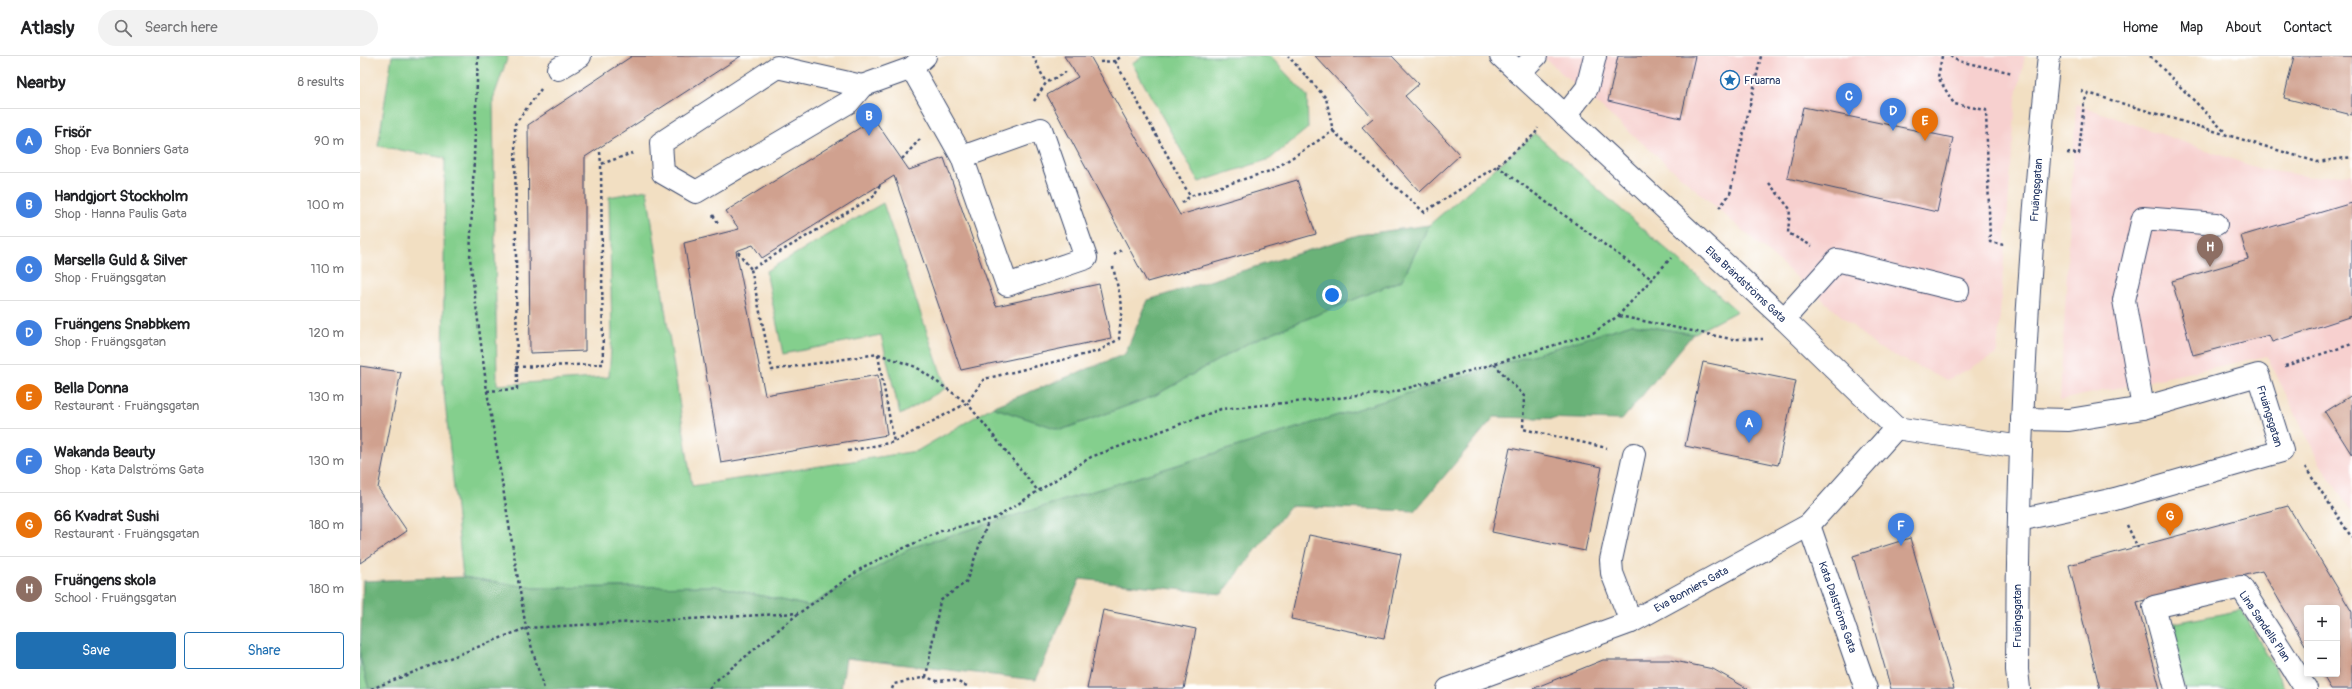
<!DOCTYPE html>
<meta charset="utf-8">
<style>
:root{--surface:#fff;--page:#f2f2f2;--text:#202124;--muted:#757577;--line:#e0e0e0;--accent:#1f6fb2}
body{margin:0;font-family:Pangolin,sans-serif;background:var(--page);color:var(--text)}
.controls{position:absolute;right:12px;bottom:12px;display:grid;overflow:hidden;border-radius:4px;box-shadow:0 2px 6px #0003}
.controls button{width:36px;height:36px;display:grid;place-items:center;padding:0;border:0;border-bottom:1px solid var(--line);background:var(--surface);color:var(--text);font:20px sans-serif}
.you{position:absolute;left:972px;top:239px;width:14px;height:14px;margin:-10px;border:3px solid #fff;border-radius:50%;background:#1a73e8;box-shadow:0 0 0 6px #1a73e833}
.badge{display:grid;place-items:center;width:26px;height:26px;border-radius:50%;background:var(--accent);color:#fff;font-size:13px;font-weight:700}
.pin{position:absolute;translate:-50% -33px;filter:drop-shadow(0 1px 2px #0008)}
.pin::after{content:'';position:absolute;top:21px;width:14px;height:12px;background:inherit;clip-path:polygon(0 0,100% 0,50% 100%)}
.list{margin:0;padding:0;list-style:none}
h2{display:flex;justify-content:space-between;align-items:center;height:52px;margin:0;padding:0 16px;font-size:17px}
h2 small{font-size:13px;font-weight:400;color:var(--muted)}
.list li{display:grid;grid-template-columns:26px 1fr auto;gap:12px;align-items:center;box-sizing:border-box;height:64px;padding:0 16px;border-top:1px solid var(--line)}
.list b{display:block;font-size:15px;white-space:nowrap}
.list p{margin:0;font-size:13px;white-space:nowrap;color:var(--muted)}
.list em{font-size:13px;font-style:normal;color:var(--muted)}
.actions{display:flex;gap:8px;padding:12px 16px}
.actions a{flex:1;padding:9px 0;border:1px solid var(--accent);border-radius:4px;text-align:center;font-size:14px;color:var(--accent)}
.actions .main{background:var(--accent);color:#fff}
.icon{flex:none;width:22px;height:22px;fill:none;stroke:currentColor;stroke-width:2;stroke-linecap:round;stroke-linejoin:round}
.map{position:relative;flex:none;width:1992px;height:633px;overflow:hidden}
header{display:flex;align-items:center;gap:24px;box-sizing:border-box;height:56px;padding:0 20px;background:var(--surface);border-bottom:1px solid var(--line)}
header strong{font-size:19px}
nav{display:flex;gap:22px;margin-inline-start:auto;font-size:14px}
.search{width:280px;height:36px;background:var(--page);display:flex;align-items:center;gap:10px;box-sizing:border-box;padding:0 14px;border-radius:22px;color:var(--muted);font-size:15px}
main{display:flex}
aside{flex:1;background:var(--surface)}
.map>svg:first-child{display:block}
</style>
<header>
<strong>Atlasly</strong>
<div class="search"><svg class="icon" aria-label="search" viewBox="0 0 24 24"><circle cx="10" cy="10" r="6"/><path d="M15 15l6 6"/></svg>Search here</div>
<nav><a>Home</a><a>Map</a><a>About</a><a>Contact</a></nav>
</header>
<main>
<aside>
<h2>Nearby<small>8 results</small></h2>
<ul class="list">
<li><span class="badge" style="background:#3f7fe0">A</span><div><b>Frisör</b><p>Shop · Eva Bonniers Gata</p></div><em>90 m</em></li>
<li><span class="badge" style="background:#3f7fe0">B</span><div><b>Handgjort Stockholm</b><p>Shop · Hanna Paulis Gata</p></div><em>100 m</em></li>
<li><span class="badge" style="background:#3f7fe0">C</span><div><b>Marsella Guld &amp; Silver</b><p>Shop · Fruängsgatan</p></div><em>110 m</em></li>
<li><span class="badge" style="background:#3f7fe0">D</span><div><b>Fruängens Snabbkem</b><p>Shop · Fruängsgatan</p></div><em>120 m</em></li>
<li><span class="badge" style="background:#e8710a">E</span><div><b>Bella Donna</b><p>Restaurant · Fruängsgatan</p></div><em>130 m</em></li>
<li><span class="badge" style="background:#3f7fe0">F</span><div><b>Wakanda Beauty</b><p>Shop · Kata Dalströms Gata</p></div><em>130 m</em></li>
<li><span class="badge" style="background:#e8710a">G</span><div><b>66 Kvadrat Sushi</b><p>Restaurant · Fruängsgatan</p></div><em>180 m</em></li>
<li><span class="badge" style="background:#8d6e63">H</span><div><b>Fruängens skola</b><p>School · Fruängsgatan</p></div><em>180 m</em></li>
</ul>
<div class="actions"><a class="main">Save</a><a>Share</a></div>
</aside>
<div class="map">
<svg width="1992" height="633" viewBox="0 0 1992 633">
<rect width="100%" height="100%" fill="#fff"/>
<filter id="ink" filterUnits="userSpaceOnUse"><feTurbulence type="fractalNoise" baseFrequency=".025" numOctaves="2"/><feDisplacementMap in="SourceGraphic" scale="8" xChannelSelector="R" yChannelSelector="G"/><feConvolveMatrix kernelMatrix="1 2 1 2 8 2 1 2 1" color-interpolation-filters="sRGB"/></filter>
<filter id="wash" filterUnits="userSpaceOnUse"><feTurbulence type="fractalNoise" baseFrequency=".012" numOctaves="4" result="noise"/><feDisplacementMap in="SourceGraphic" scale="16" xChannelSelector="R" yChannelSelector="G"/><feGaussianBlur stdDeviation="0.9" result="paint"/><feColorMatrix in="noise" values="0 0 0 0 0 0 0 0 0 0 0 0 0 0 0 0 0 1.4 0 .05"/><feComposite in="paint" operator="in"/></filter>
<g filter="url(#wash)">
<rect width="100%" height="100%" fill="#f2dfc2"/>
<g fill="#f7d0cf">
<path d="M1182,0H1665L1656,44L1637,298L1587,324L1517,291Z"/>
<path d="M1716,48L1900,113L1951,121L1992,118V456L1962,411L1907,300L1700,344Z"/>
</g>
<g fill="#84cf8d" stroke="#507f76">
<path d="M32,0H148L133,43L137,329L249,321L252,279L249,141L287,134L332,430L557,395L632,351L701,374L794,340L890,286L1042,224L1069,169L1175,78L1377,255L1333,278L1272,268L553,491L449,550L356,530L175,532L103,521L83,326L85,102L18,90Z"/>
<path d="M783,0H910L947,40L948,72L910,103L839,126L772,7Z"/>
<path d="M523,147L586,332L540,359L521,279L423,298L406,215Z"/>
<path d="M1882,554L1926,633H1825L1809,568Z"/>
<path d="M0,601L9,633H0Z"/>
</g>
<g fill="#6bb278" stroke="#43706b">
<path d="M1069,169L1042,224L890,286L794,340L701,374L632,351L765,298L788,244L998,179Z"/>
<path d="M1272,268L1333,278L1262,364L1134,361L1055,455L930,450L862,538L720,523L676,624L486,602L481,633H9L0,601L3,525L103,521L175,532L356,530L449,550L553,491Z"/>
</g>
<g id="blocks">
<g fill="#d0a18f">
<path d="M272,0H381L225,101V295L170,297L168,69Z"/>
<path d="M704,0H730L820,159L937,124L956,178L787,226L687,39L718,21Z"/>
<path d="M955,0H1032L1059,28L1045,40L1100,99L1060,136L1002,71L1013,62Z"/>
<path d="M1258,0H1335L1321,62L1248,45Z"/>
<path d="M1934,0H1992V59L1924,42Z"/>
<path d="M1443,51L1593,82L1577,156L1427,122Z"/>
<path d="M514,63L549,114L584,102L636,250L739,228L751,282L601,314L534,120L402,202L393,189L376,195L405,339L518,319L527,379L361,407L324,187L379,173L366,155Z"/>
<path d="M1992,147V260L1912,286L1909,279L1833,299L1812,225L1888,203L1881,180Z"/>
<path d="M1343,306L1436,325L1418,409L1325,390Z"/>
<path d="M0,310L41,316L18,432L47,475L0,507Z"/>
<path d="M1992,339V399L1965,356Z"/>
<path d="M1150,392L1242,411L1225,495L1132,476Z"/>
<path d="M1928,450L1992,556V633H1971L1962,618H1977V552H1947V592L1902,515L1777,546L1800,633H1740L1709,509Z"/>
<path d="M949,479L1041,498L1024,582L931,563Z"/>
<path d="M1550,482L1594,633H1531L1493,500Z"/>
<path d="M743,554L836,573L824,633H727Z"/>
<path d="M1243,604H1310L1353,613L1388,633H1172Z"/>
</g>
</g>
</g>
<g filter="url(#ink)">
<use href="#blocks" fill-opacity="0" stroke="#3b496d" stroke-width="1"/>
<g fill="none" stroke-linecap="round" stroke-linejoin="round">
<g stroke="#3b496d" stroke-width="24">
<g id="minor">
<path d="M1141,0L1424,263L1536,372L1661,391"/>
<path d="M417,11L502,30L489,46L336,136L303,117L301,87Z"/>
<path d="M552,12L602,101L647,229L726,202L681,73L602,101"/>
<path d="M198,13L220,0"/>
<path d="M1159,17L1176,0"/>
<path d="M502,30L552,12L565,0"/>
<path d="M1205,60L1227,32L1235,0"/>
<path d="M1424,263L1477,204L1598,234"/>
<path d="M1783,352L1764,244L1783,162L1856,168"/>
<path d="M1659,464L1755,443L1922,395L1898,319L1783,352L1709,364L1662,363"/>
<path d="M1449,469L1506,633"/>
<path d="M1271,566L1252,517L1251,504L1274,398"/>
<path d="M1088,633L1271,566L1449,469L1536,372"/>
<path d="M1659,633L1657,614C1657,409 1667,204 1689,0"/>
<path d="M1816,633L1794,551L1881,531L1946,633"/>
</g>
</g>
<g stroke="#3b496d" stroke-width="2.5" stroke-dasharray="3 3" stroke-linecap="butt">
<path d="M118,0L110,202L127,335L166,572L184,633"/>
<path d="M673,0L686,27"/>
<path d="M1582,0L1578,21L1594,48L1626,54L1630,186L1644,189"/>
<path d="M1590,0L1598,5L1653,17"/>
<path d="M1790,0L1866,77"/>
<path d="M755,5L830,140L913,114L973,75L966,42L928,0"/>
<path d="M740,6L755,5L762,0"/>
<path d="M1721,35L1957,106L1992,101"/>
<path d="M674,45L686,27L706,16"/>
<path d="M973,75L1064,156L1137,110L1175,78L1178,72"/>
<path d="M240,96L241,108"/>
<path d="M1707,97L1719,98L1724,46L1728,38"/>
<path d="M542,103L560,83"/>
<path d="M1137,110L1293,224"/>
<path d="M1409,127L1430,153L1428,177L1452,190"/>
<path d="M520,129L513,141L391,213L412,314L518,298L556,311L607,347L678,435"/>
<path d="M822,147L830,140"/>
<path d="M1359,152L1370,138L1401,0"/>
<path d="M353,159L358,167"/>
<path d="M378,196L391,213"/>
<path d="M754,199L761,194"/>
<path d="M1259,260L1371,283H1403"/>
<path d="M518,299L534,386"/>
<path d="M1134,308L1164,340L1163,373L1247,392"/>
<path d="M1925,310L1992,288"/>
<path d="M156,311L243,308L241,108L273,97"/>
<path d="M127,335L157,333L155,68L181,33"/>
<path d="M488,395L534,386L607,347L624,323L739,295L759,283L762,249L753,211"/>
<path d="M1945,411L1992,482"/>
<path d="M1767,469L1778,492"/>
<path d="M566,621L580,545L606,526L628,466"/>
<path d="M11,633L166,572L438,557"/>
<path d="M349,633L353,627L439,557L505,510L581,475L636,462L731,401L861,353L1030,337L1134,308L1233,277L1258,260L1311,202"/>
<path d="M532,633L534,628L566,621L577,625L593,624L607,630V633"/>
</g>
<use href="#minor" stroke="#fff" stroke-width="22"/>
</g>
</g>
<defs>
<g id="sight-ring" transform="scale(1)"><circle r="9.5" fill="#fff" stroke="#1f6fb2" stroke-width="1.5"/><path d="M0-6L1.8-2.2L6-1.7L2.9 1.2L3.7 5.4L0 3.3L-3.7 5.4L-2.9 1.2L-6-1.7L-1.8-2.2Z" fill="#1f6fb2"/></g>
</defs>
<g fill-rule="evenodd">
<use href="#sight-ring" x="1370" y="24"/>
</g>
<g text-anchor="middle" stroke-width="3.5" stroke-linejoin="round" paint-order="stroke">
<g font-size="11" fill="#1b2f5e" stroke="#fff" text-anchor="start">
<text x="1384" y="28">Fruarna</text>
</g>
<g font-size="11" fill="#1b2f5e" stroke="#fff">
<text transform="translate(1676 134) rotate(-86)" y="4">Fruängsgatan</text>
<text transform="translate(1386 228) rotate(43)" y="4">Elsa Brändströms Gata</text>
<text transform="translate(1910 360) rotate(73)" y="4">Fruängsgatan</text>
<text transform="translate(1331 533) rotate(-29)" y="4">Eva Bonniers Gata</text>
<text transform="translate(1478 551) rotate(71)" y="4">Kata Dalströms Gata</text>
<text transform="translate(1657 560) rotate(-90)" y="4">Fruängsgatan</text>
<text transform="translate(1905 570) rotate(56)" y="4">Lina Sandells Plan</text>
</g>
</g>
</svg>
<div class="controls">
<button>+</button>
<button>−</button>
</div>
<div class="you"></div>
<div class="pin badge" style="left:1389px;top:387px;background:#3f7fe0">A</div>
<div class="pin badge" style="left:509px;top:80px;background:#3f7fe0">B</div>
<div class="pin badge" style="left:1489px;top:60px;background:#3f7fe0">C</div>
<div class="pin badge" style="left:1533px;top:75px;background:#3f7fe0">D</div>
<div class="pin badge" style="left:1565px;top:85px;background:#e8710a">E</div>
<div class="pin badge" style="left:1541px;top:490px;background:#3f7fe0">F</div>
<div class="pin badge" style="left:1810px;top:480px;background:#e8710a">G</div>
<div class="pin badge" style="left:1850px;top:211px;background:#8d6e63">H</div>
</div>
</main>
